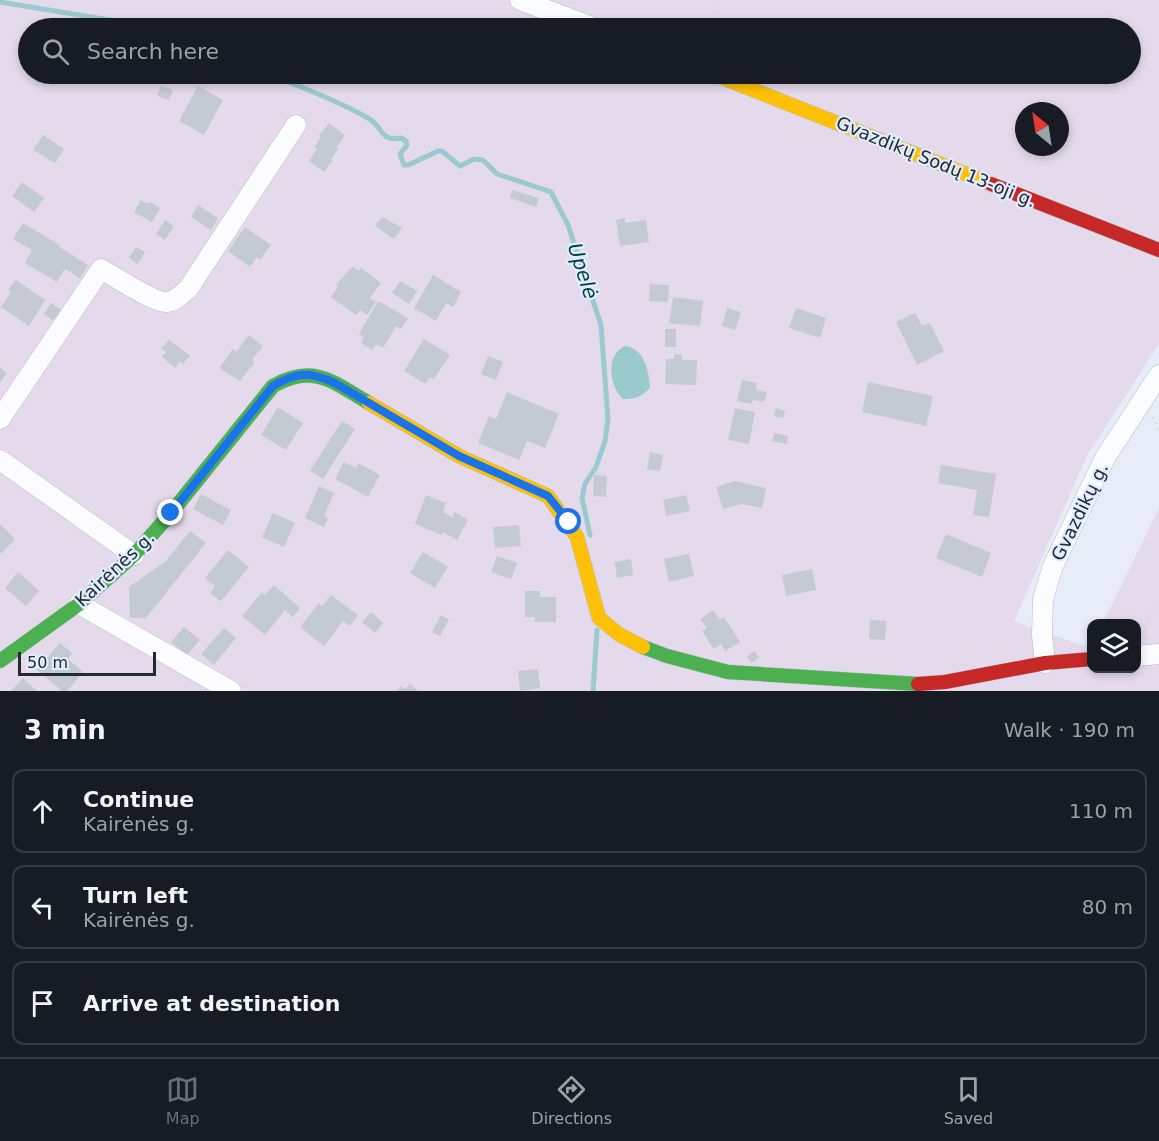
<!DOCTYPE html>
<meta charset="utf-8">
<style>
:root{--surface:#171b24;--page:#242831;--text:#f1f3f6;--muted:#9ea1a6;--line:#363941;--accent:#696e76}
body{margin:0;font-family:"DejaVu Sans",sans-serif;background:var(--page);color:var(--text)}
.controls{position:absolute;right:18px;bottom:18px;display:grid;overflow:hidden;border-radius:12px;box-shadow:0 3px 9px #0003}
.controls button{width:54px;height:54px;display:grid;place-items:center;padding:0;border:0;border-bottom:2px solid var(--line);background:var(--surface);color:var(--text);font:30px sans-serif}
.compass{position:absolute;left:1015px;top:102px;width:54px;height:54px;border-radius:50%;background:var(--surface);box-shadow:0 3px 9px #0003;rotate:330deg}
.scale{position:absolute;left:18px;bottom:15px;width:138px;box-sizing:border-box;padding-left:6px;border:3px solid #252930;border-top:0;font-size:16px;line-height:21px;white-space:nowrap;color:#252930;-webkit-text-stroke:4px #e0ecff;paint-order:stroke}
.stop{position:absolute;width:18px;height:18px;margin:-14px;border:4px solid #1a73e8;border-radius:50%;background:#fff}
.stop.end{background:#1a73e8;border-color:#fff;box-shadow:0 2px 6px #0008}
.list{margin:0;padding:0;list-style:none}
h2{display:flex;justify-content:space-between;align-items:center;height:78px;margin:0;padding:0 24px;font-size:26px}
h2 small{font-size:20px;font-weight:400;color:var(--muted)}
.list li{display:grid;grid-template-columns:39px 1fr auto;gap:18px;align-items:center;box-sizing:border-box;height:84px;margin:0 12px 12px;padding:0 12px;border:2px solid var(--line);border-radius:12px}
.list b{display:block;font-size:22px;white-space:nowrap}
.list p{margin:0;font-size:20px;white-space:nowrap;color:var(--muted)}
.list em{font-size:20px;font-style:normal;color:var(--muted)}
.icon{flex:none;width:33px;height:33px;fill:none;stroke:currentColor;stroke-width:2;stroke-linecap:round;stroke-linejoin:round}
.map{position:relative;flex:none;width:1159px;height:691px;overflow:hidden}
.search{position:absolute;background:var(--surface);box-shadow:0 3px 9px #0003;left:18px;right:18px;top:18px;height:66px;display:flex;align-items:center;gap:15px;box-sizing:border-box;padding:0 21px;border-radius:33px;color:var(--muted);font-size:22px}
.sheet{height:366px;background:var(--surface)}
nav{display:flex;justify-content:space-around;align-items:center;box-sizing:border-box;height:84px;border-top:2px solid var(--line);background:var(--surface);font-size:16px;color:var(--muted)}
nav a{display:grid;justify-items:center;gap:3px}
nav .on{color:var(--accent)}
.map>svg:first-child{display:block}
</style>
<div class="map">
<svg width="1159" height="691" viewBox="0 0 1159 691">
<rect width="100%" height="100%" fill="#e7edf8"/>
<path fill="#e4daec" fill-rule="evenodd" d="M0,0H1159V344L1088,454L1014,621L1090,648L1092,668H1136V624L1103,623L1159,508V691H0ZM28,28H1130V74H28ZM1024,111H1060V147H1024Z"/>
<path fill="#9acacb" d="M625,346C644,348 649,371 650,388C641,397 635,399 623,399C609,386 605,355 625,346Z"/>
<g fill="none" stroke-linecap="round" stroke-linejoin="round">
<g stroke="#9acacb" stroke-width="5">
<path d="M0,2L158,28"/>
<path d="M270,74C302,88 339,101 368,118C384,127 379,142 401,138L406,141L407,145L400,154L404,165H408L438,151H442L460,166L474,159L483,160L497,174L551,192L568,225L601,325L608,419L605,441L596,467L585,484L582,498L590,535"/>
<path d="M593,691L597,630"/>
</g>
</g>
<g fill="#c3cad2">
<path d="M161,86L173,90L169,100L157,96Z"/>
<path d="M198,86L223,100L204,135L179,121Z"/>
<path d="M329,123L345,135L336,148L338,149L331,159L333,160L324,172L309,161L317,149L314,147L321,137L319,136Z"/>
<path d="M43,135L64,149L55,163L33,150Z"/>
<path d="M22,182L44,198L34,212L12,196Z"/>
<path d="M512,190L539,198L536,207L510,198Z"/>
<path d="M141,200L148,204L150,202L160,208L152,222L134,212Z"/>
<path d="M198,205L218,218L211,230L191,217Z"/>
<path d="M382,217L402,228L394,239L375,226Z"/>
<path d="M625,218V223L646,220L649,242L620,246L616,220Z"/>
<path d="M165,220L174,226L165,240L156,234Z"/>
<path d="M23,223L60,245L59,247L88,265L80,278L65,269L57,282L25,263L32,250L13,239Z"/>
<path d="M245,227L271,245L260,260L257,257L250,267L228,251Z"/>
<path d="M136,247L145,252L138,264L129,258Z"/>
<path d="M352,267L359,271L361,268L381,283L370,298L376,302L367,315L360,310L356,315L331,297L338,287L336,285Z"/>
<path d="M433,275L461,292L453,307L446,303L436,321L414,308Z"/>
<path d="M16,280L45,300L29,326L1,307L11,292L8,290Z"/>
<path d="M400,281L417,291L409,304L392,293Z"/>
<path d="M650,284L669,285L668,302L649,301Z"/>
<path d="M673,297L703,301L700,326L669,323Z"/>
<path d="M378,301L408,318L401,329L396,326L383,348L376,344L372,350L361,343L364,338L359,334Z"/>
<path d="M51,303L65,313L58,324L44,314Z"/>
<path d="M727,308L741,312L735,330L722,326Z"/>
<path d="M796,308L826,318L820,338L789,328Z"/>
<path d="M915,313L922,326L930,323L944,351L917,365L896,322Z"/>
<rect x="665" y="329" width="11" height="18"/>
<path d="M249,335L263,346L252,360L255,362L240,381L219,368L233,349L236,352Z"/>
<path d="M424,339L450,355L434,379L430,377L425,384L404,371Z"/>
<path d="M169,340L190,356L183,364L180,361L175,368L162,357L166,352L161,348Z"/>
<path d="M674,354L682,355V360H697L696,385L665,384L666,359H674Z"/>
<path d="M488,356L503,362L496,380L481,374Z"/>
<path d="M0,367L7,373L0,383Z"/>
<path d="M742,380L757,383L756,389L767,392L764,402L753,400L752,404L737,401Z"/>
<path d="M868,382L933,396L926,426L862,412Z"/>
<path d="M507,392L559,414L545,448L527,441L519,460L478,443L489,416L496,419Z"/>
<path d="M278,407L303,423L286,450L261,435Z"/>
<path d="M735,408L755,412L749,444L728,440Z"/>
<path d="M776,408L785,411L783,418L774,416Z"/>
<path d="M342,421L355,429L323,479L310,471Z"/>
<path d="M774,433L788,436L787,444L772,441Z"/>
<path d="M650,452L663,455L660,471L647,469Z"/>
<path d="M344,462L356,468L358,463L380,475L368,497L335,479Z"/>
<path d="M941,465L996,474L989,517L973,515L977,490L938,483Z"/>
<path d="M594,475L607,476L606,497L593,496Z"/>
<path d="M735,481L766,488L762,508L742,504L723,509L716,487Z"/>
<path d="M319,486L334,493L324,516L328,518L324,527L305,518Z"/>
<path d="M201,494L231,510L223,525L193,509Z"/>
<path d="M426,495L446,503L443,512L452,517L455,512L468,520L457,540L443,532L441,535L415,524Z"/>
<path d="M686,495L690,511L666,516L663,500Z"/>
<path d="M273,513L295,523L284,547L262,537Z"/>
<path d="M0,524L15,539L1,554L0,552Z"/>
<path d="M519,525L521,546L495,548L493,527Z"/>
<path d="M190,531L206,543L146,618H130L129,587L166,561Z"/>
<path d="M946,534L991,553L982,577L936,558Z"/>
<path d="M228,550L249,567L221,601L210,593L215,586L205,578Z"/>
<path d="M423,552L448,567L435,588L410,573Z"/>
<path d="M689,554L694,576L669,582L664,559Z"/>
<path d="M497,556L517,563L511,579L491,572Z"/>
<path d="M631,559L633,575L617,578L615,562Z"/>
<path d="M812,569L816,590L786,596L782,575Z"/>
<path d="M18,572L39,591L26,606L5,588Z"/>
<path d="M274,585L300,608L293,617L285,610L265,635L242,616L262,592L265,595Z"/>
<path d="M525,591H540V597H556V622H535V617H525Z"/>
<path d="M331,595L358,615L350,626L343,621L324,646L300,627L319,603L322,606Z"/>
<path d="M713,610L720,620L724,617L740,642L725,651L721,644L714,649L702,631L707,628L700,619Z"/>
<path d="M371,612L383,623L375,633L362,622Z"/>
<path d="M441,615L449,620L440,636L432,632Z"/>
<path d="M870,620L886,621L885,640L869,639Z"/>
<path d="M184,627L200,640L187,655L171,642Z"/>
<path d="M224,628L236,638L214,665L201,654Z"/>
<path d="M60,643L72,653L68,659L83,672L67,691H62L37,670Z"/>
<path d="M755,651L759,658L751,663L747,656Z"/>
<path d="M538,669L540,688L520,691L518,671Z"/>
<path d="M23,678L37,691H11Z"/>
<path d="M410,684L418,691H396L401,686L405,689Z"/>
</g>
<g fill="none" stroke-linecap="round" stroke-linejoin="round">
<g stroke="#b6bbc3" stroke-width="21">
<g id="street">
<path d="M520,0L595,28"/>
<path d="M0,419L101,269C114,276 154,303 167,302C175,301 182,294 188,289L296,125"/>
<path d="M0,460L134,555"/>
<path d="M79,604L231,691"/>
<path d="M1136,656L1159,654"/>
<path d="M1045,663L1042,635L1043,599L1053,566L1105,458L1159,375"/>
</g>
</g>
<g stroke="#b6bbc3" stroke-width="15">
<g id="fast">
<path d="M643,647L667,656L728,672L918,684"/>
<path d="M0,661L79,604L134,555L171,513L273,386C314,363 333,382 369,403"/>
</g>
</g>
<g stroke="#b6bbc3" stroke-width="15">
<g id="slow">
<path d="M713,74L991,184"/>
<path d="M369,403L459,456L548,496L577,537L599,618L620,635L643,647"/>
</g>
</g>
<g stroke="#b6bbc3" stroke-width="15">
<g id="jam">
<path d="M991,184L1159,250"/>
<path d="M918,684L945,682L1045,663L1092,659"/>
</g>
</g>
<g stroke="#d7d9dc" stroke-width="3" stroke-dasharray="1.5 4.5" stroke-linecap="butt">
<path d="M710,28L718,12L719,0"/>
<path d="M1153,417L1159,432"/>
<path d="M1145,638L1144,626L1159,604"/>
</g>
<use href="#street" stroke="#fbfcfe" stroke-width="20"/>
<use href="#fast" stroke="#4caf50" stroke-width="14"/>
<use href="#slow" stroke="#ffc107" stroke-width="14"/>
<use href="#jam" stroke="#c62828" stroke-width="14"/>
</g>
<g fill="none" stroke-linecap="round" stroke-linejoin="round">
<path stroke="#1a73e8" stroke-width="8" d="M171,513L273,386C297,372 309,371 335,383L459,456L548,496L569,522"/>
</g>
<g text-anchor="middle" stroke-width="4.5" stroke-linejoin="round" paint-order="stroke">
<g font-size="18" fill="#252930" stroke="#e0ecff">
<text transform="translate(936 162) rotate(22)" y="6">Gvazdikų Sodų 13-oji g.</text>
<text transform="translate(1080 512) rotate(-64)" y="6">Gvazdikų g.</text>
<text transform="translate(115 569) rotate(-43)" y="6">Kairėnės g.</text>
</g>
<g font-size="20" font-style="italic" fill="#003f3e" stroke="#e0ecff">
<text transform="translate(583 271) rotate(72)" y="7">Upelė</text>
</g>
</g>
</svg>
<div class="controls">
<button><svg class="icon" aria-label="layers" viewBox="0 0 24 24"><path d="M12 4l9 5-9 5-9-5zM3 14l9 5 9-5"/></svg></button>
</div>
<svg class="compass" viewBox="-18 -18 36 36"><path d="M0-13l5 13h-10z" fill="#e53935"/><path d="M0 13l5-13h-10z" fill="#9ea1a6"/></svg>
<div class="scale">50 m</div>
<div class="stop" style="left:569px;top:522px"></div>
<div class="stop end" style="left:171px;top:513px"></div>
<div class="search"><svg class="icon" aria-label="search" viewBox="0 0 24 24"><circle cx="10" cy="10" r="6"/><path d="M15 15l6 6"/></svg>Search here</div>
</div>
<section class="sheet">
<h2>3 min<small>Walk · 190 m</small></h2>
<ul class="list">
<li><svg class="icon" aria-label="ahead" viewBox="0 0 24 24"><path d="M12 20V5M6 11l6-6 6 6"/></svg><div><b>Continue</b><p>Kairėnės g.</p></div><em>110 m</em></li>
<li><svg class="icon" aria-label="left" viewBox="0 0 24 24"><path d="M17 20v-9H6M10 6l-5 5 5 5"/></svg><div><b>Turn left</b><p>Kairėnės g.</p></div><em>80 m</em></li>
<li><svg class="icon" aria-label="arrive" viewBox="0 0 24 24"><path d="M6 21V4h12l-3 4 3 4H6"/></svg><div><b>Arrive at destination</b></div></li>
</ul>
</section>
<nav>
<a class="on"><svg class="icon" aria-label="map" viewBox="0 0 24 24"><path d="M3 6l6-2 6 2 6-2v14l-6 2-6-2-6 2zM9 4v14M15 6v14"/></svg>Map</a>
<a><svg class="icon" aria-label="directions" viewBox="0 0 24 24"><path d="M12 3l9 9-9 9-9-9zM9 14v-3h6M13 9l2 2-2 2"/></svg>Directions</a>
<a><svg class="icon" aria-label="saved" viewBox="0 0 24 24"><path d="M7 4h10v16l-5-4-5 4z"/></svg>Saved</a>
</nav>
